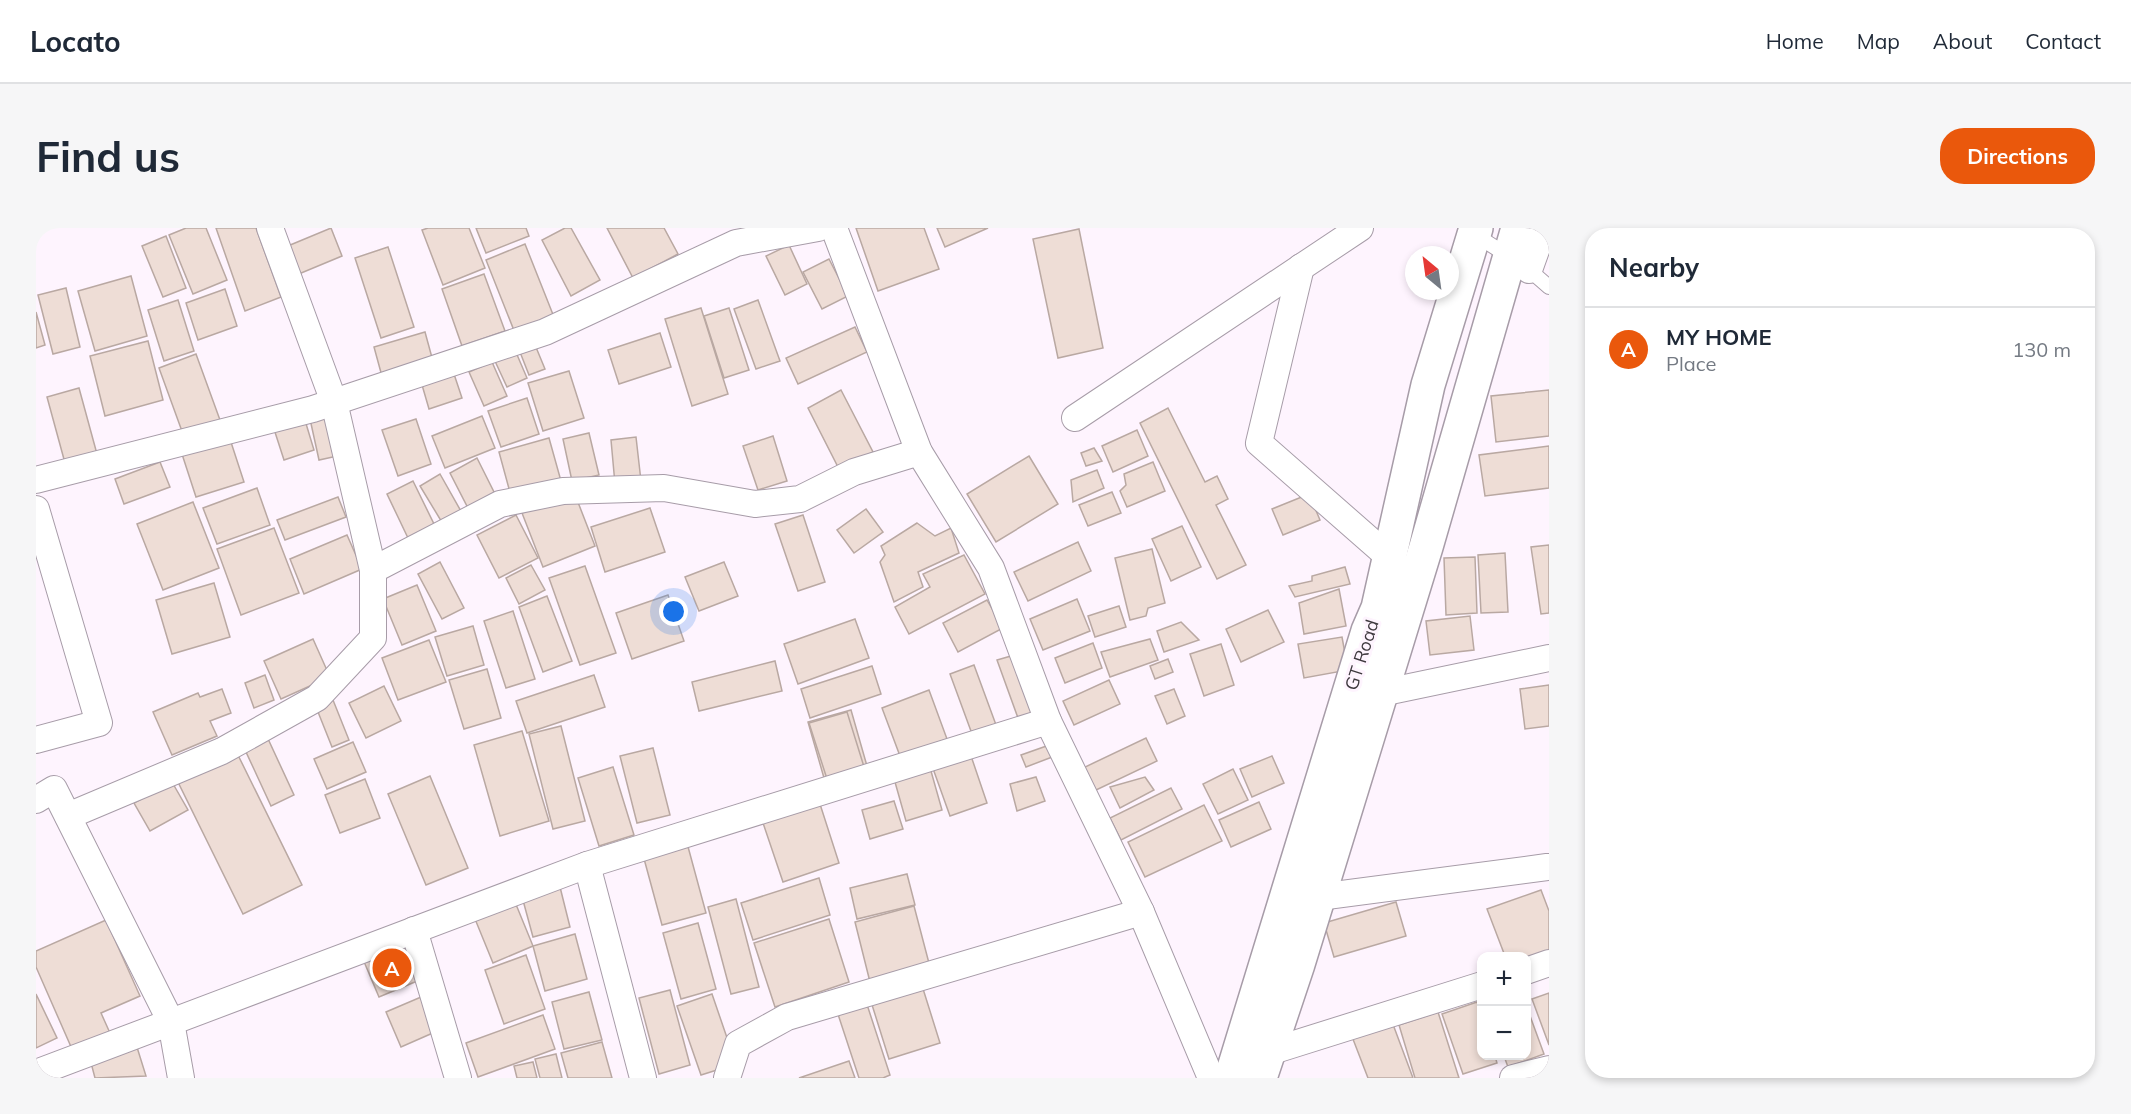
<!DOCTYPE html>
<meta charset="utf-8">
<style>
:root{--surface:#fff;--page:#f6f6f7;--text:#1f2937;--muted:#747a83;--line:#e0e1e3;--accent:#ea580c}
body{margin:0;font-family:Mulish,sans-serif;background:var(--page);color:var(--text)}
.controls{position:absolute;right:18px;bottom:18px;display:grid;overflow:hidden;border-radius:12px;box-shadow:0 3px 9px #0003}
.controls button{width:54px;height:54px;display:grid;place-items:center;padding:0;border:0;border-bottom:2px solid var(--line);background:var(--surface);color:var(--text);font:30px sans-serif}
.compass{position:absolute;left:1369px;top:18px;width:54px;height:54px;border-radius:50%;background:var(--surface);box-shadow:0 3px 9px #0003;rotate:331deg}
.you{position:absolute;left:638px;top:384px;width:21px;height:21px;margin:-15px;border:4px solid #fff;border-radius:50%;background:#1a73e8;box-shadow:0 0 0 9px #1a73e833}
.badge{display:grid;place-items:center;width:39px;height:39px;border-radius:50%;background:var(--accent);color:#fff;font-size:20px;font-weight:700}
.pin{position:absolute;translate:-50% -50%;border:3px solid #fff;box-shadow:0 2px 6px #0006}
.list{margin:0;padding:0;list-style:none}
h2{display:flex;justify-content:space-between;align-items:center;height:78px;margin:0;padding:0 24px;font-size:26px}
h2 small{font-size:20px;font-weight:400;color:var(--muted)}
.list li{display:grid;grid-template-columns:39px 1fr auto;gap:18px;align-items:center;box-sizing:border-box;height:84px;padding:0 24px;border-top:2px solid var(--line)}
.list b{display:block;font-size:22px;white-space:nowrap}
.list p{margin:0;font-size:20px;white-space:nowrap;color:var(--muted)}
.list em{font-size:20px;font-style:normal;color:var(--muted)}
.map{position:relative;flex:none;width:1513px;height:850px;overflow:hidden;border-radius:24px}
header{display:flex;align-items:center;gap:36px;box-sizing:border-box;height:84px;padding:0 30px;background:var(--surface);border-bottom:2px solid var(--line)}
header strong{font-size:28px}
nav{display:flex;gap:33px;margin-inline-start:auto;font-size:21px}
.intro{display:flex;align-items:center;justify-content:space-between;box-sizing:border-box;height:144px;padding:0 36px}
h1{margin:0;font-size:42px}
.button{padding:15px 27px;border-radius:24px;background:var(--accent);color:#fff;font-size:21px;font-weight:700}
main{display:flex;gap:36px;padding:0 36px}
aside{flex:1;background:var(--surface);border-radius:24px;box-shadow:0 3px 9px #0003}
.map>svg:first-child{display:block}
</style>
<header>
<strong>Locato</strong>
<nav><a>Home</a><a>Map</a><a>About</a><a>Contact</a></nav>
</header>
<div class="intro"><h1>Find us</h1><a class="button">Directions</a></div>
<main>
<div class="map">
<svg width="1513" height="850" viewBox="0 0 1513 850">
<rect width="100%" height="100%" fill="#fef4fe"/>
<g fill="#eeddd6" stroke="#b9a8a2" stroke-width="1.5">
<path d="M150,0H170L191,52L157,66L133,7Z"/>
<path d="M180,0H220L245,69L209,83Z"/>
<path d="M295,0L306,28L258,48L247,20Z"/>
<path d="M392,0H433L449,40L407,57L386,2Z"/>
<path d="M440,0H490L493,8L450,25Z"/>
<path d="M529,0H535L564,52L535,68L506,12Z"/>
<path d="M571,0H628L642,26L597,50Z"/>
<path d="M820,0H888L903,41L842,63Z"/>
<path d="M901,0H952L909,19Z"/>
<path d="M1043,1L1067,120L1022,130L997,11Z"/>
<path d="M130,8L150,60L127,69L106,18Z"/>
<path d="M489,16L518,89L479,105L450,32Z"/>
<path d="M753,17L771,56L749,67L730,28Z"/>
<path d="M352,19L378,99L345,110L319,30Z"/>
<path d="M793,31L812,68L786,81L767,44Z"/>
<path d="M448,46L469,103L426,118L406,61Z"/>
<path d="M95,48L111,108L59,123L42,63Z"/>
<path d="M30,60L44,119L17,126L2,67Z"/>
<path d="M189,61L201,98L162,112L150,75Z"/>
<path d="M142,72L158,123L128,133L112,82Z"/>
<path d="M722,72L744,133L720,141L698,81Z"/>
<path d="M665,80L692,166L656,178L629,91Z"/>
<path d="M693,80L713,142L688,150L668,88Z"/>
<path d="M0,84L9,117L0,120Z"/>
<path d="M819,99L831,124L762,156L750,130Z"/>
<path d="M389,104L398,137L347,152L338,119Z"/>
<path d="M624,105L635,139L583,156L572,122Z"/>
<path d="M497,112L509,141L493,147L482,119Z"/>
<path d="M112,113L127,172L69,188L54,128Z"/>
<path d="M479,122L491,150L471,159L458,131Z"/>
<path d="M160,126L184,192L147,206L123,140Z"/>
<path d="M456,134L471,168L448,178L433,144Z"/>
<path d="M416,140L426,170L393,181L384,150Z"/>
<path d="M533,143L548,190L507,203L492,155Z"/>
<path d="M43,160L61,226L29,235L11,169Z"/>
<path d="M805,162L837,224L803,241L772,180Z"/>
<path d="M1513,162V208L1460,214L1455,168Z"/>
<path d="M491,170L503,206L465,219L452,183Z"/>
<path d="M1132,180L1169,254L1181,248L1192,271L1180,277L1210,337L1181,351L1104,195Z"/>
<path d="M297,185L306,227L283,232L274,191Z"/>
<path d="M446,188L459,220L409,240L396,208Z"/>
<path d="M268,189L278,222L248,232L237,198Z"/>
<path d="M380,191L395,236L362,248L346,202Z"/>
<path d="M1101,202L1112,228L1077,244L1066,218Z"/>
<path d="M192,205L208,254L160,269L144,220Z"/>
<path d="M553,205L563,247L536,253L527,211Z"/>
<path d="M737,208L751,253L722,262L707,218Z"/>
<path d="M600,209L605,253L579,256L575,212Z"/>
<path d="M513,210L525,253L475,268L463,224Z"/>
<path d="M1513,218V260L1449,268L1443,227Z"/>
<path d="M1058,220L1066,233L1050,238L1045,225Z"/>
<path d="M993,228L1022,276L960,314L931,266Z"/>
<path d="M441,230L461,270L434,284L414,245Z"/>
<path d="M124,234L134,259L88,276L79,251Z"/>
<path d="M1117,234L1129,263L1091,279L1084,263L1090,257L1088,246Z"/>
<path d="M1061,242L1068,260L1037,274L1035,252Z"/>
<path d="M404,246L426,285L407,296L384,258Z"/>
<path d="M377,253L398,296L372,310L351,266Z"/>
<path d="M221,260L234,297L181,316L167,280Z"/>
<path d="M538,264L559,318L507,339L486,285Z"/>
<path d="M1076,264L1085,285L1052,298L1043,277Z"/>
<path d="M1273,266L1284,292L1247,307L1236,281Z"/>
<path d="M302,269L310,289L249,312L241,292Z"/>
<path d="M157,274L183,340L127,362L101,296Z"/>
<path d="M614,280L629,324L569,344L555,299Z"/>
<path d="M830,281L847,304L818,325L801,302Z"/>
<path d="M480,287L502,330L463,350L441,307Z"/>
<path d="M767,287L789,354L762,363L739,296Z"/>
<path d="M881,295L899,308L915,300L923,325L882,344L887,359L858,374L844,334L849,327L845,318Z"/>
<path d="M1146,298L1165,339L1135,353L1116,311Z"/>
<path d="M238,300L263,365L205,387L181,321Z"/>
<path d="M311,307L326,341L268,366L254,331Z"/>
<path d="M1042,314L1055,343L992,373L978,344Z"/>
<path d="M1513,317V385L1505,386L1495,319Z"/>
<path d="M1116,321L1129,375L1112,380L1110,388L1094,392L1079,330Z"/>
<path d="M1469,325L1472,384L1445,385L1442,327Z"/>
<path d="M928,327L949,366L873,406L859,379L894,359L887,346Z"/>
<path d="M1439,329L1441,385L1410,387L1408,330Z"/>
<path d="M404,334L428,380L406,391L382,346Z"/>
<path d="M688,334L702,368L663,383L649,349Z"/>
<path d="M495,337L509,362L483,376L470,350Z"/>
<path d="M549,338L580,425L544,437L513,350Z"/>
<path d="M1309,339L1314,356L1259,369L1253,358L1276,353V348Z"/>
<path d="M178,355L194,409L136,426L120,372Z"/>
<path d="M381,357L400,403L366,417L347,371Z"/>
<path d="M1303,361L1310,398L1268,406L1263,375Z"/>
<path d="M632,367L648,413L596,431L580,385Z"/>
<path d="M511,368L536,433L507,444L483,379Z"/>
<path d="M1041,371L1054,403L1007,422L994,391Z"/>
<path d="M951,372L967,400L922,424L907,395Z"/>
<path d="M1083,378L1090,399L1059,409L1052,388Z"/>
<path d="M1232,382L1248,414L1205,434L1190,401Z"/>
<path d="M477,383L499,451L470,460L448,393Z"/>
<path d="M1434,388L1438,422L1394,427L1390,393Z"/>
<path d="M819,391L833,430L762,456L748,416Z"/>
<path d="M1145,394L1163,412L1128,424L1121,403Z"/>
<path d="M437,398L448,437L411,448L399,409Z"/>
<path d="M1306,409L1312,442L1268,450L1262,416Z"/>
<path d="M277,411L294,449L245,471L228,433Z"/>
<path d="M1114,411L1122,432L1074,449L1065,424Z"/>
<path d="M393,412L410,454L362,472L346,430Z"/>
<path d="M1057,415L1066,440L1029,455L1019,430Z"/>
<path d="M1185,416L1198,457L1168,468L1154,426Z"/>
<path d="M975,428L1000,495L986,501L961,432Z"/>
<path d="M1132,431L1137,444L1119,451L1114,438Z"/>
<path d="M739,433L746,463L663,483L656,454Z"/>
<path d="M938,437L963,505L939,514L914,446Z"/>
<path d="M836,438L845,466L774,490L765,461Z"/>
<path d="M451,441L465,490L428,501L413,452Z"/>
<path d="M229,447L238,472L218,480L209,455Z"/>
<path d="M558,447L569,479L491,505L480,473Z"/>
<path d="M1073,452L1084,476L1038,497L1027,473Z"/>
<path d="M1513,457V498L1489,501L1484,461Z"/>
<path d="M348,458L365,493L330,510L313,475Z"/>
<path d="M186,461L195,485L174,493L181,508L136,527L117,484L162,465L164,469Z"/>
<path d="M1138,461L1149,488L1131,496L1119,468Z"/>
<path d="M893,462L911,511L864,528L846,480Z"/>
<path d="M295,467L313,512L296,519L278,474Z"/>
<path d="M815,482L833,545L790,557L772,494Z"/>
<path d="M811,484L829,542L792,554L773,495Z"/>
<path d="M525,498L549,593L517,601L493,506Z"/>
<path d="M227,500L258,567L235,578L204,511Z"/>
<path d="M486,503L513,593L464,608L438,517Z"/>
<path d="M1110,510L1121,533L1058,563L1047,540Z"/>
<path d="M317,514L330,544L291,561L278,531Z"/>
<path d="M1019,515L1024,526L990,539L985,527Z"/>
<path d="M617,520L634,587L601,595L584,528Z"/>
<path d="M199,521L266,657L207,686L140,550Z"/>
<path d="M933,522L951,575L914,588L895,535Z"/>
<path d="M1236,528L1248,555L1216,569L1204,541Z"/>
<path d="M893,536L906,582L870,593L857,547Z"/>
<path d="M577,539L598,607L563,618L542,550Z"/>
<path d="M1197,541L1212,572L1182,586L1167,556Z"/>
<path d="M394,548L432,640L390,657L352,566Z"/>
<path d="M1000,549L1009,573L981,583L974,556Z"/>
<path d="M1109,549L1118,562L1084,580L1074,559Z"/>
<path d="M329,551L344,590L304,605L289,567Z"/>
<path d="M136,554L152,582L114,603L98,575Z"/>
<path d="M1135,560L1146,581L1085,612L1074,590Z"/>
<path d="M783,573L803,635L747,654L726,592Z"/>
<path d="M858,573L867,601L834,611L826,582Z"/>
<path d="M1223,574L1235,601L1195,619L1183,592Z"/>
<path d="M1168,577L1186,613L1109,649L1092,614Z"/>
<path d="M651,615L670,685L626,697L607,627Z"/>
<path d="M871,646L879,677L821,691L814,660Z"/>
<path d="M783,650L794,687L717,712L705,675Z"/>
<path d="M523,655L534,699L497,709L485,665Z"/>
<path d="M1505,662L1513,683V727L1490,736V728H1469L1451,681Z"/>
<path d="M700,671L723,759L695,766L672,679Z"/>
<path d="M479,674L497,718L457,735L439,691Z"/>
<path d="M1360,674L1370,708L1298,729L1288,695Z"/>
<path d="M878,678L894,739L834,754L819,694Z"/>
<path d="M793,691L813,754L739,779L718,715Z"/>
<path d="M70,692L104,768L65,785L74,805L36,821L0,739V723Z"/>
<path d="M662,695L680,761L645,771L627,705Z"/>
<path d="M539,706L551,751L509,763L497,718Z"/>
<path d="M369,711L386,751L343,769L326,729Z"/>
<path d="M490,727L509,781L468,796L449,742Z"/>
<path d="M883,748L904,815L853,831L832,764Z"/>
<path d="M824,755L854,847L847,850H823L795,765Z"/>
<path d="M634,762L654,837L623,846L603,770Z"/>
<path d="M553,764L566,812L528,821L516,774Z"/>
<path d="M1513,765V817L1496,771Z"/>
<path d="M0,766L21,810L0,820Z"/>
<path d="M676,766L700,836L665,847L641,778Z"/>
<path d="M385,769L399,804L365,819L350,784Z"/>
<path d="M1441,774L1446,788V828H1459L1461,835L1427,846L1406,786Z"/>
<path d="M1490,777L1508,826L1472,839L1468,828H1490Z"/>
<path d="M1402,784L1423,850H1379L1363,797Z"/>
<path d="M507,787L519,821L442,849L430,815Z"/>
<path d="M1355,791L1377,850H1332L1315,806Z"/>
<path d="M566,814L576,850H532L525,825Z"/>
<path d="M100,816L110,848L59,850L54,831Z"/>
<path d="M520,826L526,850H504L499,831Z"/>
<path d="M813,833L819,850H763Z"/>
<path d="M497,834L501,850H481L478,838Z"/>
</g>
<g fill="none" stroke-linecap="round" stroke-linejoin="round">
<g stroke="#a79ca8" stroke-width="16">
<g id="service">
<path d="M1438,6L1474,29"/>
<path d="M1490,39L1513,59"/>
</g>
</g>
<g stroke="#a79ca8" stroke-width="28">
<g id="minor">
<path d="M798,0L883,224L955,340L1012,493L1105,684L1175,850"/>
<path d="M1265,39L1223,215L1353,329"/>
<path d="M1493,42L1508,0"/>
<path d="M1039,190L1324,0"/>
<path d="M0,252L277,181L509,104L700,15L782,0"/>
<path d="M0,281L63,495L0,512"/>
<path d="M337,342L464,276L527,263L628,260L719,276L764,271L818,244L883,224"/>
<path d="M1345,465L1513,430"/>
<path d="M0,572L18,561L135,794L145,850"/>
<path d="M32,588L186,523L281,470L337,410V342L298,174L234,0"/>
<path d="M551,637L607,850"/>
<path d="M1283,669L1511,639"/>
<path d="M378,702L422,850"/>
<path d="M1490,743L1513,735"/>
<path d="M1233,824L1446,757"/>
<path d="M0,845L551,637L1012,493"/>
<path d="M691,850L702,816L751,789L1105,684"/>
<path d="M1477,850L1513,841"/>
</g>
</g>
<g stroke="#a79ca8" stroke-width="36">
<g id="secondary">
<path d="M1195,850L1332,403L1342,380L1392,157L1440,0"/>
<path d="M1224,850L1262,736L1390,319L1482,0"/>
</g>
</g>
<use href="#service" stroke="#fff" stroke-width="14"/>
<use href="#minor" stroke="#fff" stroke-width="26"/>
<use href="#secondary" stroke="#fff" stroke-width="33"/>
</g>
<g text-anchor="middle" stroke-width="6" stroke-linejoin="round" paint-order="stroke">
<g font-size="18" fill="#3e393e" stroke="#fef4fe">
<text transform="translate(1326 427) rotate(-72)" y="6">GT Road</text>
</g>
</g>
</svg>
<div class="controls">
<button>+</button>
<button>−</button>
</div>
<svg class="compass" viewBox="-18 -18 36 36"><path d="M0-13l5 13h-10z" fill="#e53935"/><path d="M0 13l5-13h-10z" fill="#747a83"/></svg>
<div class="you"></div>
<div class="pin badge" style="left:356px;top:740px">A</div>
</div>
<aside>
<h2>Nearby<small></small></h2>
<ul class="list">
<li><span class="badge">A</span><div><b>MY HOME</b><p>Place</p></div><em>130 m</em></li>
</ul>
</aside>
</main>
